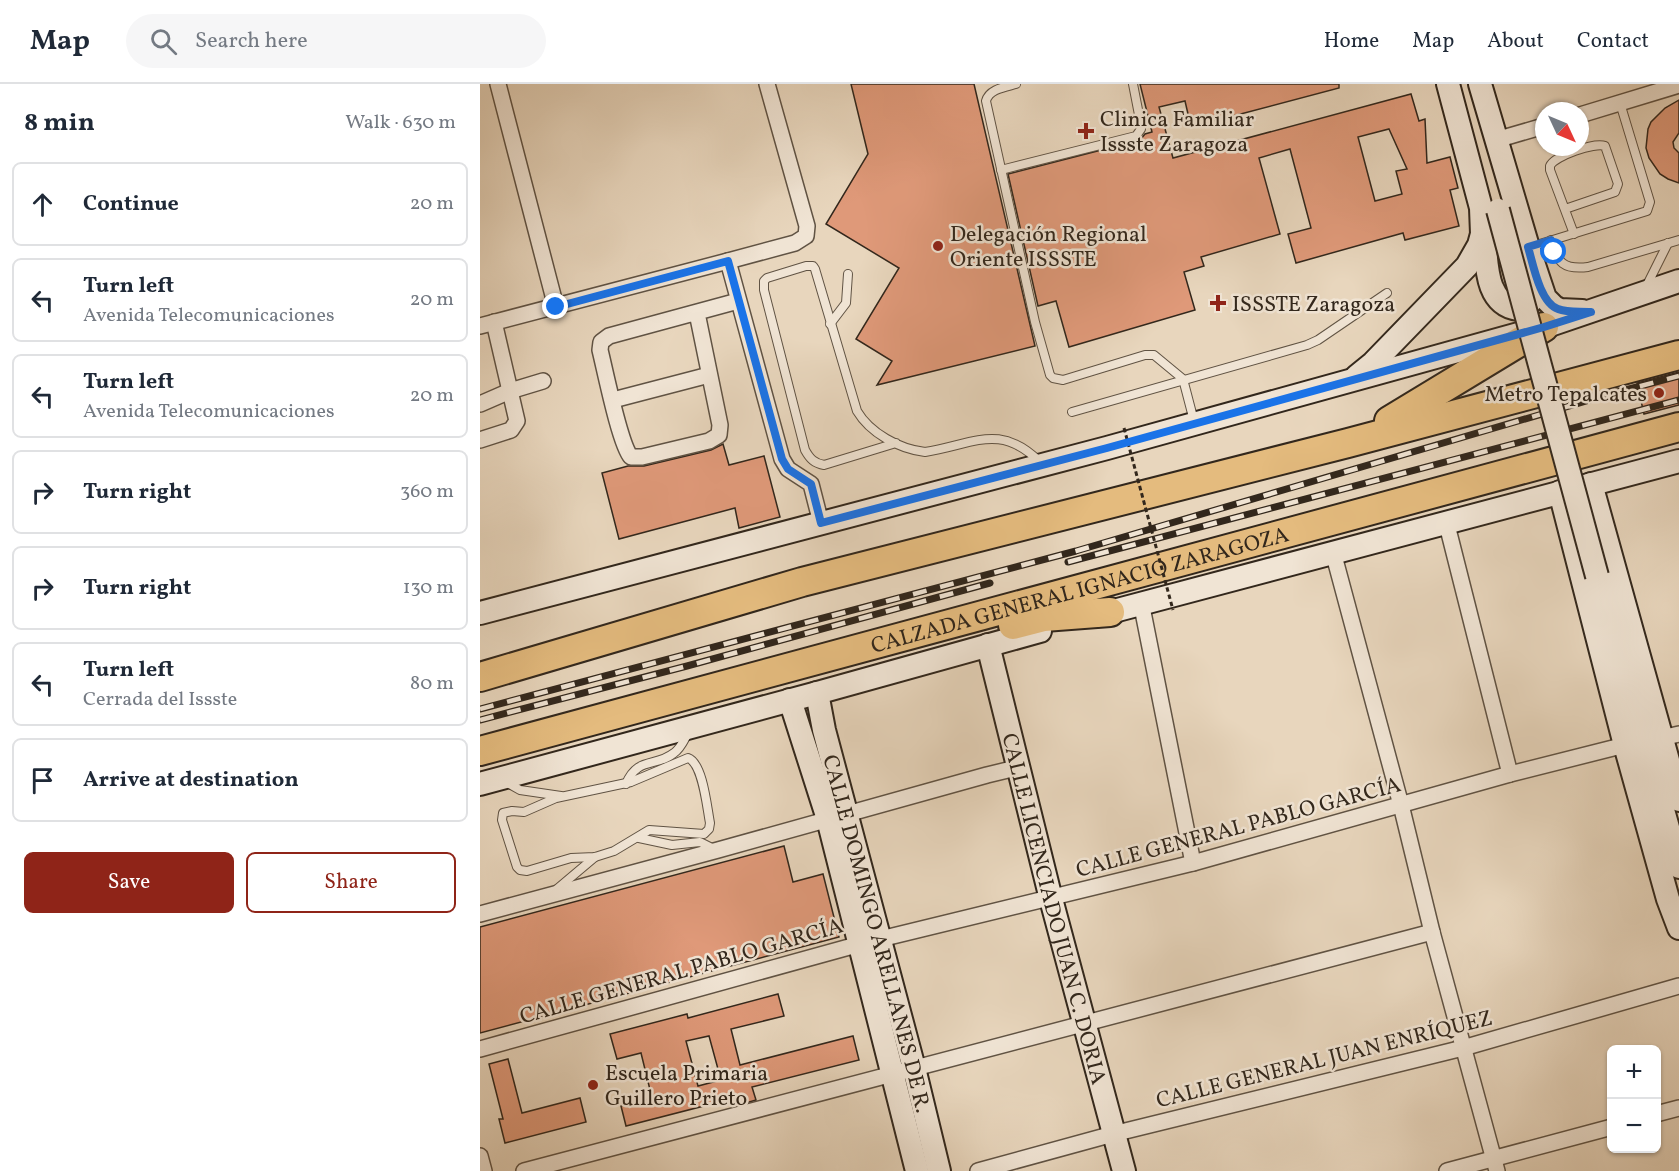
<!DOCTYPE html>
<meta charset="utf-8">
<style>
:root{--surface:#fff;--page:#f6f6f7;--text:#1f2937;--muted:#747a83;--line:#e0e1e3;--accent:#8f2418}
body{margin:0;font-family:Vollkorn,serif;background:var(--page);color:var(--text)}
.controls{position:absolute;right:18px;bottom:18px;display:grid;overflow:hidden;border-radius:9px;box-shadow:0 2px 4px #0004}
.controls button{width:54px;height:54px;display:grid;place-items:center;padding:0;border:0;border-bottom:2px solid var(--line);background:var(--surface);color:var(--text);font:30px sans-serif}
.compass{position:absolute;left:1055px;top:18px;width:54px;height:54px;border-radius:50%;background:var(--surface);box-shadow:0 2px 4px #0004;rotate:134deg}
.stop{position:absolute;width:18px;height:18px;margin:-14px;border:4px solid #1a73e8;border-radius:50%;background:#fff}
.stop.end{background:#1a73e8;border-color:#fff;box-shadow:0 2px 6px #0008}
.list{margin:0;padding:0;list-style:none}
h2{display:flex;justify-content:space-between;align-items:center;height:78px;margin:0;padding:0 24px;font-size:26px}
h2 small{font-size:20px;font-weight:400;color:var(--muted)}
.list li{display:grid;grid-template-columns:39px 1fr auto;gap:18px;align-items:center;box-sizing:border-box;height:84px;margin:0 12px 12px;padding:0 12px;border:2px solid var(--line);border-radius:9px}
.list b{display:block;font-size:22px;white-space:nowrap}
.list p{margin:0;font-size:20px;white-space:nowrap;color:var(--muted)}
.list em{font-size:20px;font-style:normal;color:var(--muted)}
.actions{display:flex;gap:12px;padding:18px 24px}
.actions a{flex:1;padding:14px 0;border:2px solid var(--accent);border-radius:9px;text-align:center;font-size:21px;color:var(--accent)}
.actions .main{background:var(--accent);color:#fff}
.icon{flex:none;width:33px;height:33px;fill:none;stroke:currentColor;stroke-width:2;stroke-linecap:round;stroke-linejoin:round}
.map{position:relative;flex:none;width:1199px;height:1087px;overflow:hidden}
header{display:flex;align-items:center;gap:36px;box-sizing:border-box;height:84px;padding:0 30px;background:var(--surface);border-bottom:2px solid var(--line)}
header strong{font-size:28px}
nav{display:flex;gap:33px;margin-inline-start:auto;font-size:21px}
.search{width:420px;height:54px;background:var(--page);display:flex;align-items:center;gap:15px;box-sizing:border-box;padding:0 21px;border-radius:33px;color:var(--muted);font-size:22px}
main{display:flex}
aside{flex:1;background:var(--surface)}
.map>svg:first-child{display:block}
</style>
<header>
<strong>Map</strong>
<div class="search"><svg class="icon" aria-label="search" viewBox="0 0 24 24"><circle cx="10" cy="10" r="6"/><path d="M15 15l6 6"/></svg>Search here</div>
<nav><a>Home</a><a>Map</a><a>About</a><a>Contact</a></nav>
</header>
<main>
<aside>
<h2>8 min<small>Walk · 630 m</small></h2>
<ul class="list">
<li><svg class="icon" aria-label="ahead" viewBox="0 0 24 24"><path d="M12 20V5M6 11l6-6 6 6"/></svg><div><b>Continue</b></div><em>20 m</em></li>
<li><svg class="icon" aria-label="left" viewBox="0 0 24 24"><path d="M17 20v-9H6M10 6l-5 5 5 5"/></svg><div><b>Turn left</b><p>Avenida Telecomunicaciones</p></div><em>20 m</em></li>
<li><svg class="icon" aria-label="left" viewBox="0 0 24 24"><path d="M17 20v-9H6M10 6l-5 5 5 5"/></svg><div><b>Turn left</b><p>Avenida Telecomunicaciones</p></div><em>20 m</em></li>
<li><svg class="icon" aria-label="right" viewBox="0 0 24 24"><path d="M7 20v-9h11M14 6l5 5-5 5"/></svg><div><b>Turn right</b></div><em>360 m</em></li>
<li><svg class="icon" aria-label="right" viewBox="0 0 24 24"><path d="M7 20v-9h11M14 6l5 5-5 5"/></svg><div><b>Turn right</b></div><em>130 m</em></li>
<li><svg class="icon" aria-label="left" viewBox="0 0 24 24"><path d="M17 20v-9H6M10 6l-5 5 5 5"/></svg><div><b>Turn left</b><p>Cerrada del Issste</p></div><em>80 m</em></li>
<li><svg class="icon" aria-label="arrive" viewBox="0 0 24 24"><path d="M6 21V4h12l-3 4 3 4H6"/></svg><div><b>Arrive at destination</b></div></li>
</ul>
<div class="actions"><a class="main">Save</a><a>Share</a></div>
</aside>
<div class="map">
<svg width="1199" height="1087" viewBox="0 0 1199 1087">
<rect width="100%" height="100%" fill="#e8d6bd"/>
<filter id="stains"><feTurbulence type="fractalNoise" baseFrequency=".00333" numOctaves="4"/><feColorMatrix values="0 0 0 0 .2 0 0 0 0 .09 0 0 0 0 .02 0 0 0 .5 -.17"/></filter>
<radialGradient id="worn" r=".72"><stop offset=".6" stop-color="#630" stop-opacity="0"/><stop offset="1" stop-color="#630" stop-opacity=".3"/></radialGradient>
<g fill="#df9979" stroke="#32271c" stroke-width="1.5" fill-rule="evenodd">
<path d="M371,0H494L555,262L397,301L412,277L376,255L419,184L346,140L388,70Z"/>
<path d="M660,0H859V4L711,43L705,17L679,23L693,74L931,10L939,37L945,35L947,79L970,73L978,104L970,106L979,142L925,156L923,149L816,179L808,150L831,144L810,65L779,74L800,150L721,173L724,182L704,188L715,226L589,263L576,217L558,222L528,90L660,56L665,50L672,48ZM909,45L927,85L916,87L922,110L895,117L878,53Z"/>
<path d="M1199,16V49L1193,58L1194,64L1199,69V99L1188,95L1180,90L1169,74L1166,64L1168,45L1171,38L1185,24Z"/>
<path d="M1199,288V321L1164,330L1157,299Z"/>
<path d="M243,360L249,381L284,372L300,433L259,444L255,424L139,455L122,389L148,382H164L231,366Z"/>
<path d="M304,762L313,798L343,790L359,853L0,949V843Z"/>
<path d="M298,910L304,932L251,945L260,981L373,952L379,976L272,1003L276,1016L266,1019L263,1012L146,1042L141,1022L172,1014L161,969L137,975L130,950L207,930L208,934ZM229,952L241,996L218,1002L206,957Z"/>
<path d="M28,975L42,1029L100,1014L106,1038L25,1059L19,1035H23L9,980Z"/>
</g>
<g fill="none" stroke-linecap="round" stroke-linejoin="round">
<g stroke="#605344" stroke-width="10">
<g id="lane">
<path d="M536,0C525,3 509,5 506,17L555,238L570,291L573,294L583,296L665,271H674L703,295L714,337"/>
<path d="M521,86L656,52L661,45V41L653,0"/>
<path d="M1085,125L1135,108L1138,100L1125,62C1115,58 1074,72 1070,82V86L1094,150"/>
<path d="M1071,156C1077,179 1084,186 1108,183L1199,156"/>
<path d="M1050,163L1167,127L1170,118L1140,19"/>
<path d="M1166,203L1188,159"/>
<path d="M350,240L366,219L368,190"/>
<path d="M592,328L827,261L838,256L907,209"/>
<path d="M416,359L344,381C334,379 330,375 325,366L284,206V197L287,194L326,182H333L335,185L377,327C390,349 419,365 445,368C495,360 520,338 561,379"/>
<path d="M208,674C223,679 227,724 230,739L229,745L224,750L169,746L134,767L115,773L91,774L47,787L40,786L37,783L22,736L23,729L32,727L44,728L76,714L151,698Z"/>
<path d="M26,698L40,706L81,712"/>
<path d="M146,700C158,672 175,684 194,669C201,664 204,656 208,649"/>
<path d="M159,754L192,761L220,758L236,766"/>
<path d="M77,805L115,773"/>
</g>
</g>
<g stroke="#605344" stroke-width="18">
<g id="street">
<path d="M18,0L76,223"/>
<path d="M1100,31L1199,1"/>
<path d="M1016,56L1064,42"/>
<path d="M248,177L302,375L308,385L331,400L341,439"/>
<path d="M217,229L240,341L239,351L229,357L162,373H151C140,361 125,286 120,266L121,258L129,252L258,217"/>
<path d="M0,242L248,177L315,159L326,152L327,142L287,0"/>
<path d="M133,316L229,291"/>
<path d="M0,320L30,307L63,297"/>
<path d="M0,356L31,346L37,337L14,238"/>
<path d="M966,437L1030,690"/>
<path d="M853,468L921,721L952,848L1017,1087"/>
<path d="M661,518L713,779"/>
<path d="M1181,654L1199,650"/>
<path d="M0,830L238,766L507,691L540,683"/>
<path d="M0,965L380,860L713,779L1030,690L1145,661"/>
<path d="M1176,1030L1199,1024"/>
<path d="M0,1072L4,1087"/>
<path d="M44,1087L952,848"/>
<path d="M498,1087L633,1050L983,964L1199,902"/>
<path d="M967,1087L1132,1043"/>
</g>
</g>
<g stroke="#32271c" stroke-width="26">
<g id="secondary">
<path d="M1000,0L1048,163L1065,214L1074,223L1080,226L1102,227"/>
<path d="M1004,152C1007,177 1004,220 1038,225L1051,217L1056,208"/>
<path d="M877,292L893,279L987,182L999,161L1002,150L1001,124L968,0"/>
<path d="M1111,400L1199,716"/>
<path d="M1080,408L1145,661L1188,815L1199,844"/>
<path d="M1120,502L1199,783"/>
<path d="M0,529L627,364L1064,243L1199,197"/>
<path d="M615,532L1199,377"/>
<path id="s1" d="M508,561L571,815L644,1087"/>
<path id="s2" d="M337,609L344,646L434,984L459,1087"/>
<path d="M310,616L348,735L437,1087"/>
<path d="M0,700L337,609L560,547"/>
</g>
</g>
<g stroke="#32271c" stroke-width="32">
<g id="highway">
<path d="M909,337L1064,243"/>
<path d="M533,541L564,533L630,528"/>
<path d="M0,593L322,498L868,359L1199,271"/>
<path id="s3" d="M0,667L1199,343"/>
</g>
</g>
<use href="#lane" stroke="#f0e4d4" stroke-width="8"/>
<use href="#street" stroke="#f0e4d4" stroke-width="15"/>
<use href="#secondary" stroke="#f0e4d4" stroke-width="22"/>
<use href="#highway" stroke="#e4bb7e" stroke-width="28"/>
<g stroke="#32271c" stroke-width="7">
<g id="rail">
<path d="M588,478L1199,316"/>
<path d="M0,625L596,467L1130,310L1199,292"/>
<path d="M0,636L207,582L510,499"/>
</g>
</g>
<use href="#rail" stroke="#f0e4d4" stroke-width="4.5" stroke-dasharray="14" stroke-linecap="butt"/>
<g stroke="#32271c" stroke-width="26" stroke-linecap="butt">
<path id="secondary-bridge" d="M1018,126L1117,492"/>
</g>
<path stroke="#32271c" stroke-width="3" stroke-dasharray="4.5 3" stroke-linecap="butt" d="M644,344L693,526"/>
<use href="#secondary-bridge" stroke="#f0e4d4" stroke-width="22"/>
</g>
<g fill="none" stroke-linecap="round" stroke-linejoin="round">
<path stroke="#1a73e8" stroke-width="8" d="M76,223L248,177L302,375L308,385L331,400L341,439L627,364L1064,243L1111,228C1100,227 1088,229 1078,225C1060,219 1053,180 1048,163L1071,156L1074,168"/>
</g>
<g fill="#8f2418" stroke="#f0e4d4" stroke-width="2">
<path d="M603 38h6v6h6v6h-6v6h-6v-6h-6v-6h6z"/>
<circle cx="458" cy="162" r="6"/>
<path d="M735 210h6v6h6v6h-6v6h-6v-6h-6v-6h6z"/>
<circle cx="1179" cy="309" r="6"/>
<circle cx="113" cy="1001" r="6"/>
</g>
<g text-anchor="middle" stroke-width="5" stroke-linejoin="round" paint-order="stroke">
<g font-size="22" fill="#32271c" stroke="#f0e4d4" text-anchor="start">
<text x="620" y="42">Clinica Familiar<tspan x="620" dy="25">Issste Zaragoza</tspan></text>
<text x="470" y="157">Delegación Regional<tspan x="470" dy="25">Oriente ISSSTE</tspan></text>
<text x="752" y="227">ISSSTE Zaragoza</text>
<text x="1167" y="317" text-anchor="end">Metro Tepalcates</text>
<text x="125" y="996">Escuela Primaria<tspan x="125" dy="25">Guillero Prieto</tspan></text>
</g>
<g font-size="22" fill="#32271c" stroke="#f0e4d4">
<text dy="8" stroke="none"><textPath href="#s3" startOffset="621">CALZADA GENERAL IGNACIO ZARAGOZA</textPath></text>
<text transform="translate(758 742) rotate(-15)" y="8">CALLE GENERAL PABLO GARCÍA</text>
<text dy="8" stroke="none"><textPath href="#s1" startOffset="272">CALLE LICENCIADO JUAN C. DORIA</textPath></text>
<text dy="8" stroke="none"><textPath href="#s2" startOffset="248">CALLE DOMINGO ARELLANES DE R.</textPath></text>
<text transform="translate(201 886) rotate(-16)" y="8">CALLE GENERAL PABLO GARCÍA</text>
<text transform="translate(844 974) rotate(-14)" y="8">CALLE GENERAL JUAN ENRÍQUEZ</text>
</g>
</g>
<rect width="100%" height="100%" filter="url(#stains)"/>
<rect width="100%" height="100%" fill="url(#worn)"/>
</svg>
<div class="controls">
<button>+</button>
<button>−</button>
</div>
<svg class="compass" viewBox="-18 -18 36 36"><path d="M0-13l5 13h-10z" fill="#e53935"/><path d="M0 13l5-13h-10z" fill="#747a83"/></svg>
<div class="stop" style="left:1074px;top:168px"></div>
<div class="stop end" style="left:76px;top:223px"></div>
</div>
</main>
